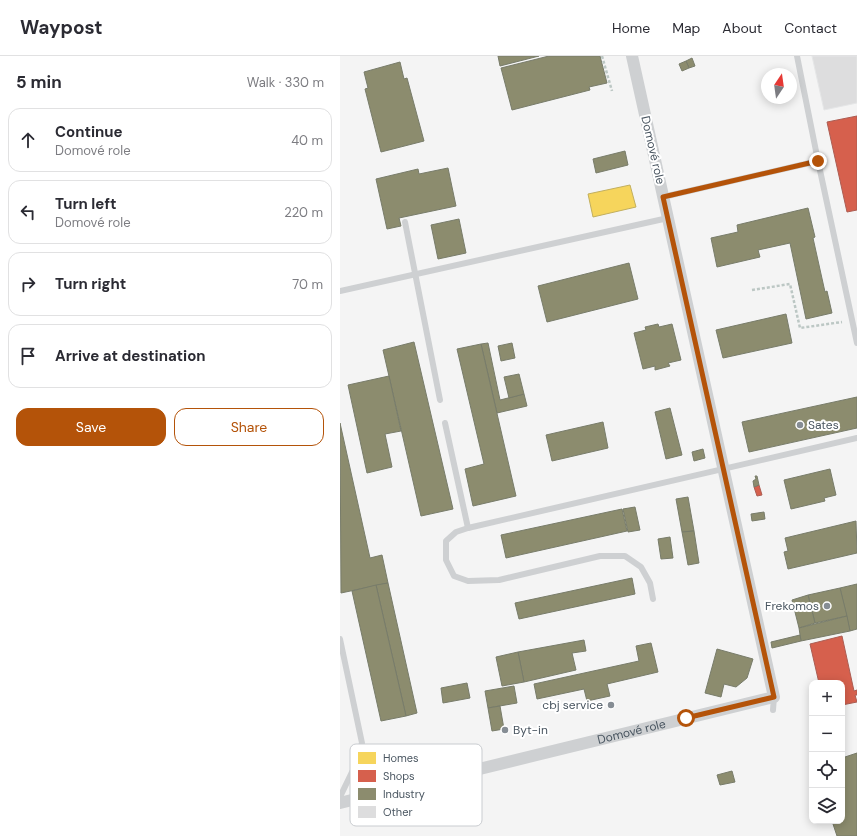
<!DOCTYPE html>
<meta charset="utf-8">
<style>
:root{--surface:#fff;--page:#f7f7f7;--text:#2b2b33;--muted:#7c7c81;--line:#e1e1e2;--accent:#b45309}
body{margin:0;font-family:"DM Sans",sans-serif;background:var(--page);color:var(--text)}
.controls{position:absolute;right:12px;bottom:12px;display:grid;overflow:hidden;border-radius:8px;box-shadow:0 2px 10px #0003}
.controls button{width:36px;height:36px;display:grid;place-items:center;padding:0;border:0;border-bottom:1px solid var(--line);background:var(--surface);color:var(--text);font:20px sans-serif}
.compass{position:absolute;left:421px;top:12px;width:36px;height:36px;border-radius:50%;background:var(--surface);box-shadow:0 2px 10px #0003;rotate:13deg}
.stop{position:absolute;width:12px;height:12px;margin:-9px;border:3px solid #b45309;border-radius:50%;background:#fff}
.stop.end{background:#b45309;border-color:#fff;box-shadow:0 1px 4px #0008}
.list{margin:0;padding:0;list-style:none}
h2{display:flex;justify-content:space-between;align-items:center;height:52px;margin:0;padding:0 16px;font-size:17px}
h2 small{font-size:13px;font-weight:400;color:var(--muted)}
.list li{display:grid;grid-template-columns:26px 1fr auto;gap:12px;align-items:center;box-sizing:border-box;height:64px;margin:0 8px 8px;padding:0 8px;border:1px solid var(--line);border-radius:12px}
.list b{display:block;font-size:15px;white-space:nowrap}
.list p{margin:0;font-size:13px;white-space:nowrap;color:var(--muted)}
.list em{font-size:13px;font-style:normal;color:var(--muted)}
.actions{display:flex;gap:8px;padding:12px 16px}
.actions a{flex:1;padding:9px 0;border:1px solid var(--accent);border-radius:12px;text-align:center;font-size:14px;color:var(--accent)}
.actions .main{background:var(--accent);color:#fff}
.icon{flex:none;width:22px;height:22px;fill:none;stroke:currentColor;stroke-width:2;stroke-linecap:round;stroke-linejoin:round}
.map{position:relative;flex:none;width:517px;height:780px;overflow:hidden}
header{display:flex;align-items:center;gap:24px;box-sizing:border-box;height:56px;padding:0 20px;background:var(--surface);border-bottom:1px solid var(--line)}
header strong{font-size:19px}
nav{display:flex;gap:22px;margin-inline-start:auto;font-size:14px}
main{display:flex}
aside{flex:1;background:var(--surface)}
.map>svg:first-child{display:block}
</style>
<header>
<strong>Waypost</strong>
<nav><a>Home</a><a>Map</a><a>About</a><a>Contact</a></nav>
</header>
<main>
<aside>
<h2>5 min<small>Walk · 330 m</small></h2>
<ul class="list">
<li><svg class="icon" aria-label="ahead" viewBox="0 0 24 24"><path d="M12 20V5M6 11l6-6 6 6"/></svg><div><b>Continue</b><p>Domové role</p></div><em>40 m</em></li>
<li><svg class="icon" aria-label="left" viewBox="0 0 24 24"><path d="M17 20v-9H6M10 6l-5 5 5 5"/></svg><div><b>Turn left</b><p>Domové role</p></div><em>220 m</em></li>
<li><svg class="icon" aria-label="right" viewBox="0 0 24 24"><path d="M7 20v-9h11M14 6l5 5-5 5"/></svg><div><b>Turn right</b></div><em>70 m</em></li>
<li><svg class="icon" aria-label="arrive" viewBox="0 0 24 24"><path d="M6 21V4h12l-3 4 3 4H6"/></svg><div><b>Arrive at destination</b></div></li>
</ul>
<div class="actions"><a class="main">Save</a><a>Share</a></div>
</aside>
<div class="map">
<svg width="517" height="780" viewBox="0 0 517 780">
<rect width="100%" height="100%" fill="#f4f4f4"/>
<path fill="#f6d55c" stroke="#c2af5e" d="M290,129L296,151L253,161L248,138Z"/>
<g fill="#d6604d" stroke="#ac5d53">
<path d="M517,60V154L507,156L487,66Z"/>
<path d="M419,429L422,439L417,440L414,431Z"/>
<path d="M502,580L514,635L517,634V639H515L517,646L502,649V627H479L470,588Z"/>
</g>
<g fill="#8c8c6e" stroke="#787c6a">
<path d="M158,0H199L160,10Z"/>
<path d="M209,0H260L267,27L249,31L250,34L172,54L161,12Z"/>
<path d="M352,2L355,10L349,12L346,5Z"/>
<path d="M346,5L349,12L342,15L339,8Z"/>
<path d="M60,6L64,23L67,22L84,85L41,96L25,33L28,32L24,16Z"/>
<path d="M285,95L288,109L256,117L253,103Z"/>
<path d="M108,112L116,150L59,162L61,170L47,173L36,123L78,113L79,118Z"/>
<path d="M468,152L475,181L473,182L485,236L487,235L492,257L466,263L450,187L418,194L420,201L377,211L371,182L398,176L397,169Z"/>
<path d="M119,163L126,197L98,203L91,169Z"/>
<path d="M289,207L298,243L207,266L198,230Z"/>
<path d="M446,258L452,287L383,302L376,274Z"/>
<path d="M318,268L319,271L332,268L341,304L328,307L330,310L315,314V310L303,313L294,277L306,274L305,271Z"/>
<path d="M74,286L113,453L81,460L43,294Z"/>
<path d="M148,287L160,344L184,338L187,350L157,357L141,288Z"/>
<path d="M172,287L175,302L161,305L158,290Z"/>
<path d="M141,288L176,440L133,450L125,413L144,408L117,293Z"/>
<path d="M179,318L184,338L169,342L164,321Z"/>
<path d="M49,320L61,375L45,378L52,411L27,417L8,329Z"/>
<path d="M517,341V372L409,396L402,366Z"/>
<path d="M330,352L342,399L326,403L315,356Z"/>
<path d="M263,366L268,392L212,405L206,379Z"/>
<path d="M0,367L30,502L42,499L48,527L1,537Z"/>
<path d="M363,393L365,402L354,405L352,396Z"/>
<path d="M490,413L496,439L484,442L485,445L451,453L444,424Z"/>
<path d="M415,420H417L419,429L414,431L413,425L416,423Z"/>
<path d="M348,441L354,475L342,476L336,443Z"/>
<path d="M295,451L300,474L288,476L283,453Z"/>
<path d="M282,453L287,475L166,502L161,479Z"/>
<path d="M424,456L425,463L412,465L411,458Z"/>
<path d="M516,465L517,497L448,513L444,496L448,495L445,482Z"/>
<path d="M354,475L359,507L348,509L342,476Z"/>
<path d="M330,481L333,502L321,503L318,483Z"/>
<path d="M292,522L295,538L179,563L175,547Z"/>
<path d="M48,527L77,657L66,660L36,529Z"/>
<path d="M517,528V573L510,575L500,532Z"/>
<path d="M36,529L66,660L41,665L12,535Z"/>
<path d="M500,532L507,560L475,567L468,539Z"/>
<path d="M468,539L475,567L459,572L452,544Z"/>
<path d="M507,560L510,575L461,585L459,572Z"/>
<path d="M460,579L461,585L432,592L431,586Z"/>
<path d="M244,584L246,595L232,597L236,614L184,626L178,596Z"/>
<path d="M311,587L318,616L267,628L270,640L247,645L244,633L197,643L194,628L299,605L296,590Z"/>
<path d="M377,593L413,603L407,622L396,631L384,628L381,641L365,637Z"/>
<path d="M178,596L184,626L162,630L156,601Z"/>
<path d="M127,627L130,642L103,647L101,632Z"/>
<path d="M174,630L177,647L148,652L145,635Z"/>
<path d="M160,650L164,673L152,675L148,652Z"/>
<path d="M517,697V780H497L492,765H502V702Z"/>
<path d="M392,715L395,726L380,729L377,719Z"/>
</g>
<path fill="#ddddde" stroke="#e5e6e7" d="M472,0H517V47L484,54Z"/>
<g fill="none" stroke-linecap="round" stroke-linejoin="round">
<g stroke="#bcc7c4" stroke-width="2.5" stroke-dasharray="3 2" stroke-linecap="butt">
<path d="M262,0L272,35"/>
<path d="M412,234L450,228L460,272L502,266"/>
</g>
<g stroke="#ced0d2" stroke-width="6">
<path d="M478,105L517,287"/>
<path d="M323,141L478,105L457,0"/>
<path d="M65,166L100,344"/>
<path d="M0,235L328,162"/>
<path d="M105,367L128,472"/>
<path d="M313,543L310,527L301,511L285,500H260L159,524L128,525L114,520L106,504V485L116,476L128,472L517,382"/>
<path d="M0,583L22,687L13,714L0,741"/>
<path d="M433,654L434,641"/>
</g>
<path stroke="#ced0d2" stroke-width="12" id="s1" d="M0,747L434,641L292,0"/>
</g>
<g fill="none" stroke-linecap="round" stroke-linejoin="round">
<path stroke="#b45309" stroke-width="5" d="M346,662L434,641L323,141L478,105"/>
</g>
<g fill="#868d94" stroke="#fff" stroke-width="1.5">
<circle cx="460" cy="369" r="4"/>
<circle cx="487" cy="550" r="4"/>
<circle cx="271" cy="649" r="4"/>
<circle cx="165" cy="674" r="4"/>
</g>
<g text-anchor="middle" stroke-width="4" stroke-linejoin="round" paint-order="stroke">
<g font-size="12" fill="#4a5661" stroke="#fff">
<text transform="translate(313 94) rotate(77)" y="4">Domové role</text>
<text dy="4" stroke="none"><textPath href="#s1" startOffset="300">Domové role</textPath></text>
</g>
<g font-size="12" fill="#4a5661" stroke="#fff" text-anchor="start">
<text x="468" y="373">Sates</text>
<text x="479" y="554" text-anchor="end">Frekomos</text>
<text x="263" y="653" text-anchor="end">cbj service</text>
<text x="173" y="678">Byt-in</text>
</g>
</g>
<rect x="10" y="688" width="132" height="82" rx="6" fill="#fff" stroke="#c9ccd0" stroke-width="1"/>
<rect x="18" y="696" width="18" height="12" fill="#f6d55c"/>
<rect x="18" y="714" width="18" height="12" fill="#d6604d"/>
<rect x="18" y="732" width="18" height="12" fill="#8c8c6e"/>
<rect x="18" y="750" width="18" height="12" fill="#ddddde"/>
<g font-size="11" fill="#4a5661">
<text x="43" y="706">Homes</text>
<text x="43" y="724">Shops</text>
<text x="43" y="742">Industry</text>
<text x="43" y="760">Other</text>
</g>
</svg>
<div class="controls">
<button>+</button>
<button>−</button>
<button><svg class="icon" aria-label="locate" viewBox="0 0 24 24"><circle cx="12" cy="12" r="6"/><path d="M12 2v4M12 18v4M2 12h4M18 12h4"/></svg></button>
<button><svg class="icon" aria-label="layers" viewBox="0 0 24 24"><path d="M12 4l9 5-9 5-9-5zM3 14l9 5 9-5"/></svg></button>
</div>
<svg class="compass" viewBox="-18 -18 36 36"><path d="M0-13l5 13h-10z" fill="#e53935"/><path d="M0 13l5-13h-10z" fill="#7c7c81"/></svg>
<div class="stop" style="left:346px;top:662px"></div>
<div class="stop end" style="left:478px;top:105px"></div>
</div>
</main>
